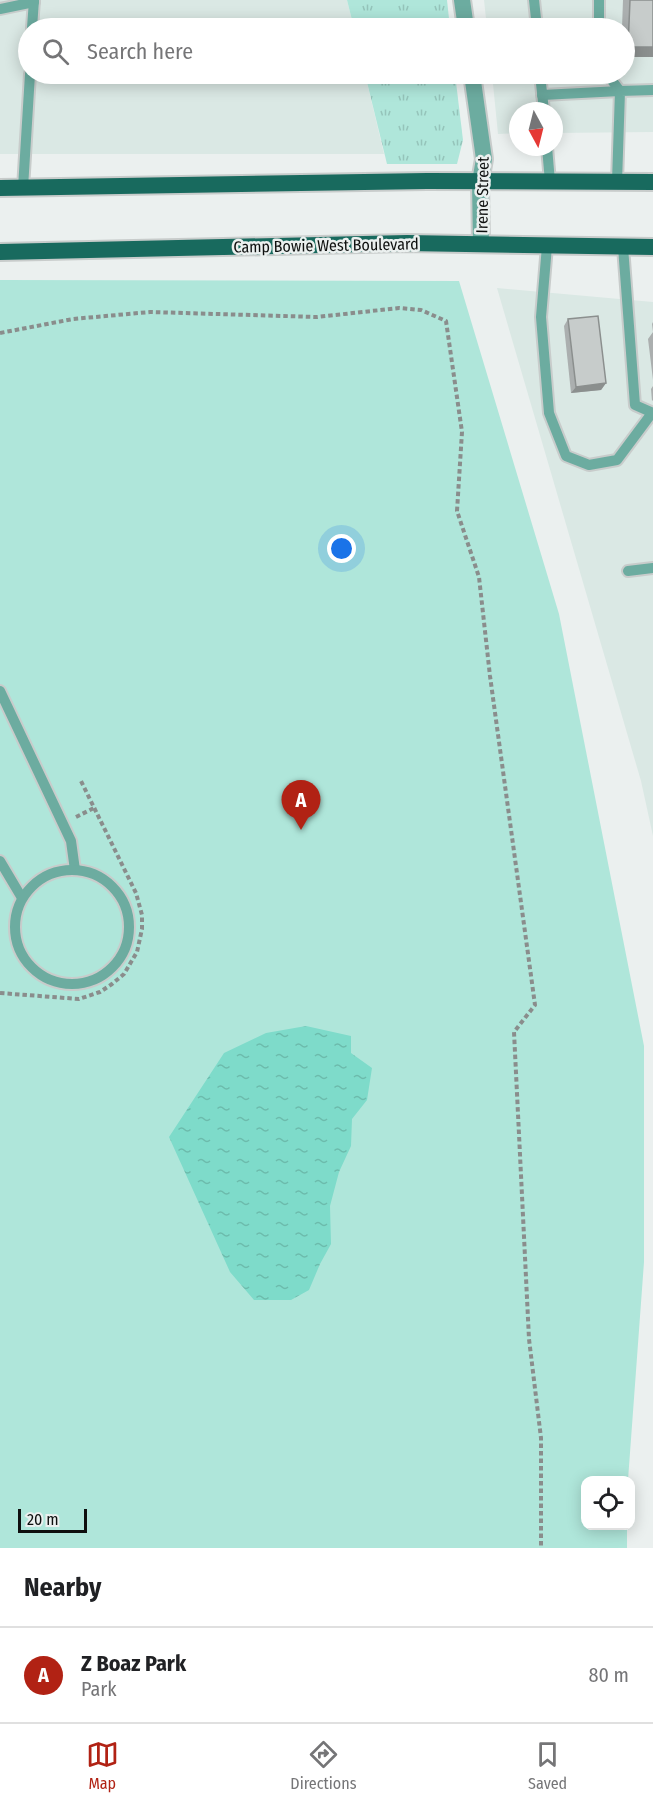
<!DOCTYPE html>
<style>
:root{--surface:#fff;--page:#f2f2f2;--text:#202124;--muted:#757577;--line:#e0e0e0;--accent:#b12214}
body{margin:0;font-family:"Fira Sans Condensed",sans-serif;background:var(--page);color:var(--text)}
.controls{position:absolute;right:18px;bottom:18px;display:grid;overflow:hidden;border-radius:12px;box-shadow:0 3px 15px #0003}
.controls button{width:54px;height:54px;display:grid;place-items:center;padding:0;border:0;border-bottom:2px solid var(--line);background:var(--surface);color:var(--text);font:30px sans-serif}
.compass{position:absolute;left:509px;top:102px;width:54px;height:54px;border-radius:50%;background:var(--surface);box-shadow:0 3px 15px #0003;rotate:173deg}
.scale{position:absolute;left:18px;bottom:15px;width:69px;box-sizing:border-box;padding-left:6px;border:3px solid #0e100f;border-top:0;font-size:16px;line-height:21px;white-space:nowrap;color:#0e100f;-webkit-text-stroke:4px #ebf0ef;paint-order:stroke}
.you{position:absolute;left:342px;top:549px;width:21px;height:21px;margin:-15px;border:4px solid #fff;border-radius:50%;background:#1a73e8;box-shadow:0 0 0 9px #1a73e833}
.badge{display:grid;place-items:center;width:39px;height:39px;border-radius:50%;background:var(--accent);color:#fff;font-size:20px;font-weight:700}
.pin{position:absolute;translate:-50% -50px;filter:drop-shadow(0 2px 3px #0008)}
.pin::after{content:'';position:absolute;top:32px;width:21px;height:18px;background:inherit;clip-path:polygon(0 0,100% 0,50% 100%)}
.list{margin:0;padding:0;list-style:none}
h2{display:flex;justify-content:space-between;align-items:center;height:78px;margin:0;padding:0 24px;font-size:26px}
h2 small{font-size:20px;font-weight:400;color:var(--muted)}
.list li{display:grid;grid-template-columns:39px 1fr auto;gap:18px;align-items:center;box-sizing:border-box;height:96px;padding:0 24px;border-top:2px solid var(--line)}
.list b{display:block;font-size:22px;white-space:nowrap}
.list p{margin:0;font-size:20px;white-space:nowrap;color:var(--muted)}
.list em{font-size:20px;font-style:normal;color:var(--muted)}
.icon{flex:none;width:33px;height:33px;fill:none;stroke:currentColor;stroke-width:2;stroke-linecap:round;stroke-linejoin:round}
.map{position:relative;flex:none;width:653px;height:1548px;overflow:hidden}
.search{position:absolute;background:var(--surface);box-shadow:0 3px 15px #0003;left:18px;right:18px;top:18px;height:66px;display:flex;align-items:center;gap:15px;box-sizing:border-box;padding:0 21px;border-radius:33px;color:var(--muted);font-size:22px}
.sheet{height:174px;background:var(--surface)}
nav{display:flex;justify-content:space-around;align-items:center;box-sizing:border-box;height:84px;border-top:2px solid var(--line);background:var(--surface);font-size:16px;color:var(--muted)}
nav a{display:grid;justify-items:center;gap:3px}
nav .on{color:var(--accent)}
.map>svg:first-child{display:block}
</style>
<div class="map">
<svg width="653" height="1548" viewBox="0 0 653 1548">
<defs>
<pattern id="grass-tufts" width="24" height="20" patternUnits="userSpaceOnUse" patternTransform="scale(1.5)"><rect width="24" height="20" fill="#afe6da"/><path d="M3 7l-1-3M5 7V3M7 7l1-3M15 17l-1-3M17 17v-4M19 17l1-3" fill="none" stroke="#95c4ba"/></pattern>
<pattern id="water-ripples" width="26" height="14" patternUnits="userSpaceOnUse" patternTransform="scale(1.5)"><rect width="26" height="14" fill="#7edbca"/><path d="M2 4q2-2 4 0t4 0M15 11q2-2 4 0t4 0" fill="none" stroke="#6cbbac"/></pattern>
</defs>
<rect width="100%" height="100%" fill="#ebf0ef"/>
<g fill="#dae8e4">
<path d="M0,0H347L354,28H28V74H365L384,154H0Z"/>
<path d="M484,0H653V132L554,133V111H518V133L498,134L492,74H624V28H487Z"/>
<path d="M497,288L653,302V836L641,781Z"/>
</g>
<g fill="url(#grass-tufts)">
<path d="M347,0H447L450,28H354Z"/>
<path d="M365,74H455L463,140L457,164H387Z"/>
</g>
<path fill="#afe6da" d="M0,280L459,281L559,614L644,1046V1262L628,1480H586V1526H627V1548H0Z"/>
<path fill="url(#water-ripples)" d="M306,1026L351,1036V1053L372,1068L367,1100L352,1119L351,1146L339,1172L330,1206L331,1244L320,1264L309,1290L291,1300H254L230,1272L169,1137L224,1053L266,1033Z"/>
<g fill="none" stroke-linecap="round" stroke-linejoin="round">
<g stroke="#c8cccb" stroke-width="14">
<g id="service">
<path d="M534,0L537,28"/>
<path d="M0,9L34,2"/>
<path d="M32,28L34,0"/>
<path d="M599,28V0"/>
<path d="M540,74L544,111"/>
<path d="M607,74L620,91"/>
<path d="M542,95L620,91"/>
<path d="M547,147L550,182"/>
<path d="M617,182L620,91L653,90"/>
<path d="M23,188L30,74"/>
<path d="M547,246L541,317L549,413L566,456L589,465L617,460L652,413"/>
<path d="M623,247L635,405L653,413"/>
<path d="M628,571L653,568"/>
<path d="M0,691L71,841L75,870"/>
<path d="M0,861L22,898"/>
<circle cx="72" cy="927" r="57"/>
</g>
</g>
<g stroke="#c8cccb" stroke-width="20">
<g id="minor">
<path d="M462,0L466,28"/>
<path d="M472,74L484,159L480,182L481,244"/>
</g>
</g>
<g stroke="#c8cccb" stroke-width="20">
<g id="primary">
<path d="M0,188L427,181L653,182"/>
<path d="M0,252L407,243L653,247"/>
</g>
</g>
<g stroke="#8a8d8c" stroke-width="4" stroke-dasharray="4.5 3" stroke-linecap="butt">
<path d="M0,333L73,319L150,312L317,317L399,308L421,310L446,321L462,432L457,511L479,577L490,676L535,1005L514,1032L529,1339L541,1438V1548"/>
<path d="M76,817L94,808"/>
<path d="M0,993L79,999L100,992L112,984L124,974L137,952L142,929V915L136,893L81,781"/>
</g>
<use href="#service" stroke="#6caca0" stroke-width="10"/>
<use href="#minor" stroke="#6caca0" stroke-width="16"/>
<use href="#primary" stroke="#186a5e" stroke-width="16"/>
</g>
<g fill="#abafaf">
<path d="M623,0H653V57H624V28H622Z"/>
<path d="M568,319L606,383L601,390L571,393L564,326Z"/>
<path d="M653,322V380L648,339L653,332L652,324Z"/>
<path d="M653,386V400L652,401L651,389Z"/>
</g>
<g fill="#8b8f8e">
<path d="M628,47H653V57H624V52Z"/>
<path d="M606,383L601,390L571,393L576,387Z"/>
</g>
<g fill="#c7cccb" stroke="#8b8f8e" stroke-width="1.5">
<path d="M630,0H653V47H628Z"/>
<path d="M598,316L606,383L576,387L568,319Z"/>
</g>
<g text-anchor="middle" stroke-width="5" stroke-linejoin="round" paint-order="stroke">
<g font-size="16" fill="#0e100f" stroke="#ebf0ef">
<text transform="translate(482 195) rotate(-89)" y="6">Irene Street</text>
<text transform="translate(326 245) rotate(-1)" y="6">Camp Bowie West Boulevard</text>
</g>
</g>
</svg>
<div class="controls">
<button><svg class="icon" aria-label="locate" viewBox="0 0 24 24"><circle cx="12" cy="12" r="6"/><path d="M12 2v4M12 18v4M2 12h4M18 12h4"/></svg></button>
</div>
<svg class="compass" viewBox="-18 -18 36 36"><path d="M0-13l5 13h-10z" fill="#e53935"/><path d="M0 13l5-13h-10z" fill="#757577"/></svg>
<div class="scale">20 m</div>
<div class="you"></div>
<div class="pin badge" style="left:301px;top:830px">A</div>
<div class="search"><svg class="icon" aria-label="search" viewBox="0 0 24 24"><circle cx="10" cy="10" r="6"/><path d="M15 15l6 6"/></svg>Search here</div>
</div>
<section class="sheet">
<h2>Nearby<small></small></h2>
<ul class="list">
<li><span class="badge">A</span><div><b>Z Boaz Park</b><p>Park</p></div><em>80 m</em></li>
</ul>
</section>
<nav>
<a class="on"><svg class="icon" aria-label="map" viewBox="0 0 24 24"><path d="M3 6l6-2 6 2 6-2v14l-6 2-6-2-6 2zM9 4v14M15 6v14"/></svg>Map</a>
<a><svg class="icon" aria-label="directions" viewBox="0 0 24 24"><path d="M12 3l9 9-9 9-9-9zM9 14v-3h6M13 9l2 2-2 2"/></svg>Directions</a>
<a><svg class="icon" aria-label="saved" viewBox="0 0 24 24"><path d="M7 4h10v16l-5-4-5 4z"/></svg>Saved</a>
</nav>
